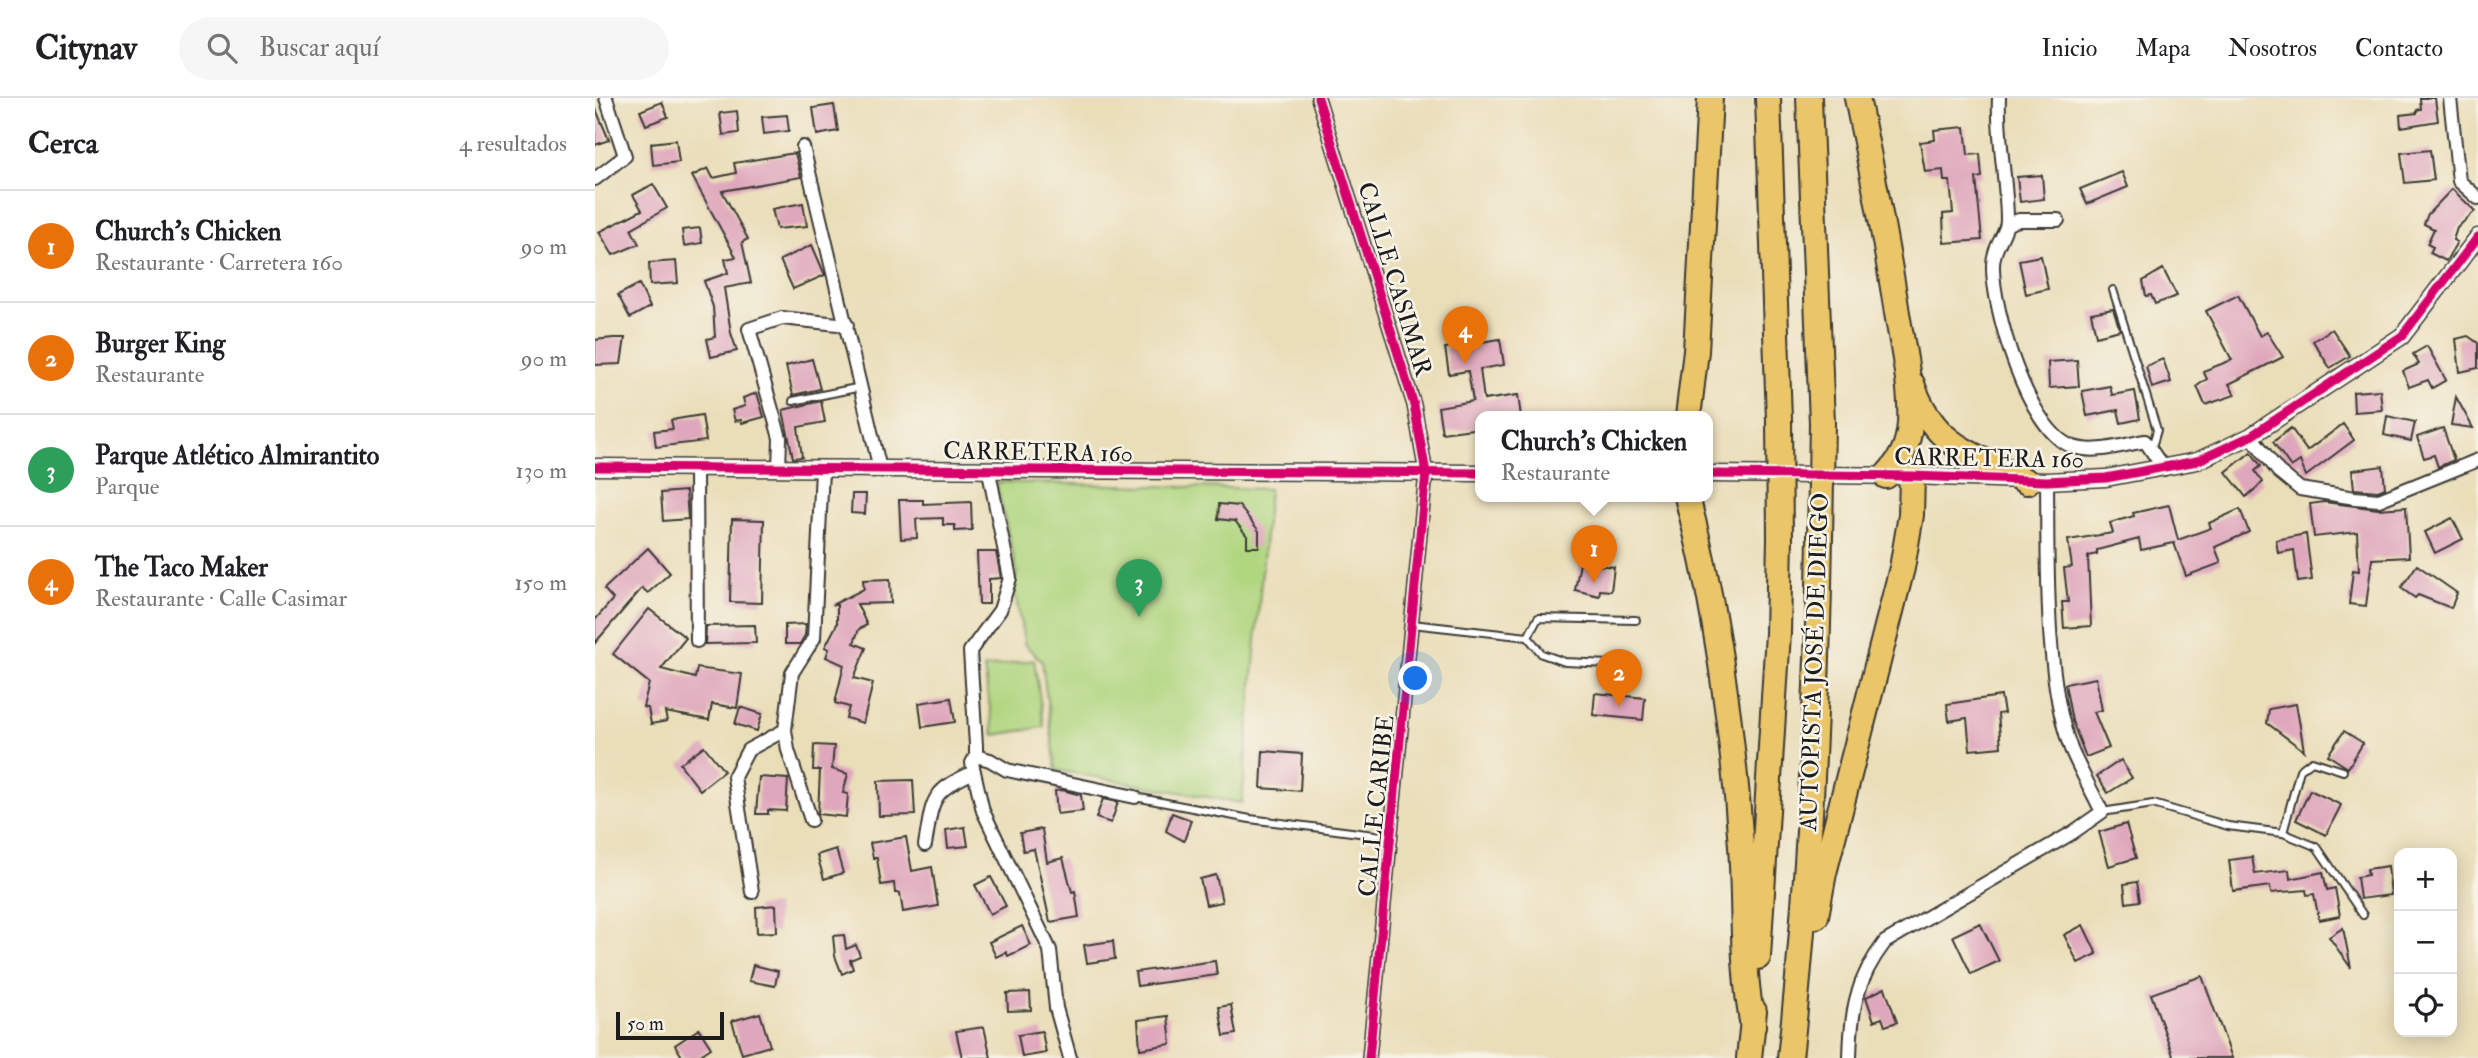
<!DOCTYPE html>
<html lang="es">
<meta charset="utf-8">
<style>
:root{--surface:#fff;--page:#f6f6f6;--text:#202124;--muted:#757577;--line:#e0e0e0;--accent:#0b8043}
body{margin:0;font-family:"IM FELL Double Pica",serif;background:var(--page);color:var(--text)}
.controls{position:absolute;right:21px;bottom:21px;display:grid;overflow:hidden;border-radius:14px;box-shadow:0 4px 18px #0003}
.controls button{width:63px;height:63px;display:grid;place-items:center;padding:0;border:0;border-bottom:2px solid var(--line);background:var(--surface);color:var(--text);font:35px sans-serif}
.scale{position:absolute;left:21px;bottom:18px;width:108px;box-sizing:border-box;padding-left:7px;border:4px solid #1c1c1c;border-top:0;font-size:19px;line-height:24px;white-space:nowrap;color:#1c1c1c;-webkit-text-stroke:5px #f7f3e8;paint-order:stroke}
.you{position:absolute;left:821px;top:581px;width:24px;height:24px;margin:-18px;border:5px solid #fff;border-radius:50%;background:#1a73e8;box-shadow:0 0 0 10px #1a73e833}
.badge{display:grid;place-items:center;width:46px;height:46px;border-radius:50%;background:var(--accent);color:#fff;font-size:23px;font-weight:700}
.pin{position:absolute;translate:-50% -58px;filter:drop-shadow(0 2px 4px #0008)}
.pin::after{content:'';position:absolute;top:37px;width:24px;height:21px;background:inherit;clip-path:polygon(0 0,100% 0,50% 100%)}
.popup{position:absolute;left:880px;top:313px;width:238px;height:91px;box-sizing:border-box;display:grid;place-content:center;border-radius:14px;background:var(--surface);filter:drop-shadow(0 2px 5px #0005);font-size:23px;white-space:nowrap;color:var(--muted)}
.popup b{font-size:26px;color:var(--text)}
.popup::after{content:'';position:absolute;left:50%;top:100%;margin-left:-14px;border:14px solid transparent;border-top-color:var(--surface)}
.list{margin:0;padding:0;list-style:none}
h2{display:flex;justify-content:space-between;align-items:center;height:91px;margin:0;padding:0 28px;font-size:30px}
h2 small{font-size:23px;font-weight:400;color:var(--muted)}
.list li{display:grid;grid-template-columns:46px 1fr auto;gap:21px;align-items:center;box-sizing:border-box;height:112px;padding:0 28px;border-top:2px solid var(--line)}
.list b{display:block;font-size:26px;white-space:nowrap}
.list p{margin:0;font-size:23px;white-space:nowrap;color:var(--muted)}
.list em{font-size:23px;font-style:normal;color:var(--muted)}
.icon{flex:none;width:38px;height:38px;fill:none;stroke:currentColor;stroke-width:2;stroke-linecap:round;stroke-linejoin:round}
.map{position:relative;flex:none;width:1883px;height:960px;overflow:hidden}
header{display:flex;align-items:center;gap:42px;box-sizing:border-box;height:98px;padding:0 35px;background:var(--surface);border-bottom:2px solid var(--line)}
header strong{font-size:33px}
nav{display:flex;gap:38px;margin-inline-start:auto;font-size:24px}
.search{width:490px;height:63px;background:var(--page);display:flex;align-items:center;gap:18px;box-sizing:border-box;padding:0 24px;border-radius:38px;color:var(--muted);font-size:26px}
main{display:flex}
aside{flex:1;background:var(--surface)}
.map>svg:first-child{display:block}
</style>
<header>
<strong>Citynav</strong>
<div class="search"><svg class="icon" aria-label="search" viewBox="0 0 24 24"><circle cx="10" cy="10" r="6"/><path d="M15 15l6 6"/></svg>Buscar aquí</div>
<nav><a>Inicio</a><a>Mapa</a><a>Nosotros</a><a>Contacto</a></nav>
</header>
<main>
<aside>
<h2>Cerca<small>4 resultados</small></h2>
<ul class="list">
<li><span class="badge" style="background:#e8710a">1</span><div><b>Church's Chicken</b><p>Restaurante · Carretera 160</p></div><em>90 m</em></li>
<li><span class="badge" style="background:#e8710a">2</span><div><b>Burger King</b><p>Restaurante</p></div><em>90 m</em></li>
<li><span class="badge" style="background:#2e9e5b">3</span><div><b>Parque Atlético Almirantito</b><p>Parque</p></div><em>130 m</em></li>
<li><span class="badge" style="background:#e8710a">4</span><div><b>The Taco Maker</b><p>Restaurante · Calle Casimar</p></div><em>150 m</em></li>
</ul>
</aside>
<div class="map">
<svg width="1883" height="960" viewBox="0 0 1883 960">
<rect width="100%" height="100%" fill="#f7f3e8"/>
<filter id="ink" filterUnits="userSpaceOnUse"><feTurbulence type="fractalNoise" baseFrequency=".0143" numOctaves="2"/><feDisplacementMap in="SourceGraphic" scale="14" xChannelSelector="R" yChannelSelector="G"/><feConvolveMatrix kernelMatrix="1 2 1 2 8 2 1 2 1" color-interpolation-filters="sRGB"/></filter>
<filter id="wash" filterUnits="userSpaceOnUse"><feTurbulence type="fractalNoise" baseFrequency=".00686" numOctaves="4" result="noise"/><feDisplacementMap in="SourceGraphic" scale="28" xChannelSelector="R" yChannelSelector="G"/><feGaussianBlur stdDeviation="1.57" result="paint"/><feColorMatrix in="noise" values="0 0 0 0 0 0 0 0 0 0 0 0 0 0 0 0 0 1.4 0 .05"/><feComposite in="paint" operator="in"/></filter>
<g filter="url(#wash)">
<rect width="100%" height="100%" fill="#eadeb9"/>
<g fill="#b0d67f" stroke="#66794e" stroke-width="2">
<path d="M401,384L674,391L647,705L461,672L447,563L430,547L419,490L422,474Z"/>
<path d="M439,562L449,629L399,637L389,570Z"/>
</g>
<g id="blocks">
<g fill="#dfa7bc">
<path d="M1825,0H1840L1843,23L1806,29L1805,17L1822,15V12L1826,11Z"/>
<path d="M67,4L73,19L51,27L45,13Z"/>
<path d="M239,7L243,33L222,37L218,10Z"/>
<path d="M0,9L14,42L0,47Z"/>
<path d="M142,13L144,35L128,37L125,15Z"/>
<path d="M192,17L194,33L169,36L167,19Z"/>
<path d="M1370,29L1373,57L1385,56L1387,79L1381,80L1387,142L1349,145L1348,116L1358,115L1355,83H1349L1348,72L1330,74L1325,44L1340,42L1339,32Z"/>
<path d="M81,42L84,64L58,67L56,45Z"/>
<path d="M1835,52L1839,82L1810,85L1806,55Z"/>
<path d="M200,55L206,79L127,93L153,141L147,144L156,185L129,190L136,235L142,253L116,259L112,241L120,239L118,209L109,183L133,175L130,161L141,159L97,78L113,70L118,80L141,75L139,65Z"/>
<path d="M1527,74L1533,89L1492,106L1485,91Z"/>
<path d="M1447,77L1449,101L1425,104L1422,79Z"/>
<path d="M58,86L72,110L36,131L44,146L18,157L4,134L47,112L38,97Z"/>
<path d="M1857,91L1880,113L1862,130L1858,142L1862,144L1851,163L1835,155L1838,149L1832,146L1839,131L1829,126L1833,116Z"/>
<path d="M208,105L212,128L182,131L177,111Z"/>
<path d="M105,130L107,145L89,148L87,132Z"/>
<path d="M217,147L230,177L198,191L185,162Z"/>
<path d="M1446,158L1453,191L1431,196L1424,162Z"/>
<path d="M81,163L83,185L55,187L54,165Z"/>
<path d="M1568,171L1582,198L1560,206L1556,197L1551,198L1548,183Z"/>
<path d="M44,186L55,209L35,220L23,197Z"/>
<path d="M1643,197L1665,238L1672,234L1688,259L1634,286L1640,297L1610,307L1602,288L1612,281L1608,273L1637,262L1611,213Z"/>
<path d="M1518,211L1525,232L1501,238L1496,215Z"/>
<path d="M1737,231L1755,258L1735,270L1718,243Z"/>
<path d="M1873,238L1883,245V270L1865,274L1861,241Z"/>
<path d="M18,240H30L26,266L0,267V242Z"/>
<path d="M905,241L909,267L885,271L889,302L923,297L926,319H885V330L847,335L843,309L878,303L873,273L854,276L850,250Z"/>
<path d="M1832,248L1851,282L1837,290L1833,282L1814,289L1808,273L1824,266L1818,256Z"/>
<path d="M217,261L225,291L198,297L191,268Z"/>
<path d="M1568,261L1576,284L1557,290L1551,268Z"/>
<path d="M1482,262L1484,288L1454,290L1453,264Z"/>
<path d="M1515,288L1517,297L1540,293L1545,321L1526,325L1523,312L1492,318L1487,293Z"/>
<path d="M1785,292L1787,312L1759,314L1758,294Z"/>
<path d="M162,295L169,319L147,325L146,322L140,323L137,312L150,308L148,300Z"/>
<path d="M1861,299L1878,330L1856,327Z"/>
<path d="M226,303L230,324L203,329L207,359L198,360L188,312Z"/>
<path d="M107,317L111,343L61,349L59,333L78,331L76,322Z"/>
<path d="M1792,318L1820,324L1816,343L1789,337Z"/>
<path d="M1748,326L1759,342L1711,378L1705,363L1696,369L1678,344L1696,330L1712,353Z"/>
<path d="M1848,330L1859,362L1843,369L1839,357L1829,360L1822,339Z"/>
<path d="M1656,354L1666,368L1660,373L1668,384L1651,399L1631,374Z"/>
<path d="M1788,368L1790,390L1783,393L1759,391L1757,372Z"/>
<path d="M91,393L93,421L68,423L66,395Z"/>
<path d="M257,396H271L270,416L256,415Z"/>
<path d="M304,402H328V406L376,404L377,432L360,433V427H348V420L321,421L322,440L306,441Z"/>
<path d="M1729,404L1783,411L1811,409L1814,459L1777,461L1771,508L1754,506L1758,472L1764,473L1762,434L1719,439L1715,406Z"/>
<path d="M624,406L644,408L664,433V449H652V438L640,423L623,421Z"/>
<path d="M1574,407L1583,442L1616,430L1614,425L1645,411L1654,434L1620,449L1626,465L1591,478L1579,445L1546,452L1544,441L1502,452V456L1493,458L1496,528L1469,530L1467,504H1473L1469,470L1477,469L1473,442L1518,435L1515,425L1539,418L1538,415Z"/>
<path d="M1857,420L1868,441L1840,455L1830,434Z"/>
<path d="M137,421L169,422L167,505L135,504Z"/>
<path d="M1711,436L1717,482L1703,484L1699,452L1683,455L1681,442Z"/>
<path d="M53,450L75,475L53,495L47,490L0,545V522L18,501L9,491Z"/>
<path d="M382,454H401L406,480L394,481V506H384Z"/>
<path d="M985,465L1019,469L1016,493L1005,492L1004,498L980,492Z"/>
<path d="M1822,467L1862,495L1856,510L1823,497L1820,500L1806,490Z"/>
<path d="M295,481L296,505L262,506L272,527L264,531L259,545L271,550L259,580L278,585L268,625L251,620L254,609L240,605L249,567L231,559L234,551L230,549L242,526V507H237L269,491L268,482Z"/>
<path d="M54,511L91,540L66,571L100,580L102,570L147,576L142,610L117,606L114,622L70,614L72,623L56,626L53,610L48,609L54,585L18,556Z"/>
<path d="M211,526L210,537L205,546H190V527Z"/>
<path d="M160,527L161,545L110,546L111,528Z"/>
<path d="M1501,580L1507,612L1499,614L1514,650L1491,659L1477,623L1470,586Z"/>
<path d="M1000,595L1050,600L1048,622L998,617Z"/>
<path d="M1406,598L1409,615L1403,616L1406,649L1375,652L1372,620L1354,623L1352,606Z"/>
<path d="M356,600L360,624L327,629L324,605Z"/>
<path d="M1701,606L1705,628L1709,653L1672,625L1674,611Z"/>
<path d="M145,609L167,616L162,633L140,626Z"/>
<path d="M1749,633L1768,645L1753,670L1733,657Z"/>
<path d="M219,647L239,648L237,671L253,676L248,695L253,696L251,719L223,716L225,672H218Z"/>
<path d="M109,648L129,673L105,692L85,666Z"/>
<path d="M668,653L707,656L705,693L666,690Z"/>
<path d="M1526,662L1537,680L1513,695L1502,678Z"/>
<path d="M164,679L193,681L191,713L173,712V716H161Z"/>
<path d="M318,682L320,717L284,718L283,683Z"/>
<path d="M467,692L486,697L488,713L462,716L460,693Z"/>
<path d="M1715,692L1746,707L1731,737L1701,722Z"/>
<path d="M508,701L523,704L516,725L501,720Z"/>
<path d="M577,715L596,722L589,743L571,733Z"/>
<path d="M1531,726L1541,760L1514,768L1504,734Z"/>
<path d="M370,729L373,748L353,750L351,732Z"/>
<path d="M447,731L452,764L468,760L477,794L480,793L484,819L455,824L439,751L428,753L425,735Z"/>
<path d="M311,739L317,773L337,769L343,808L308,814L305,795H300L299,785L286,787L282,760H278L275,745Z"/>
<path d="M241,751L248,775L229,781L222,757Z"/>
<path d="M1657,759L1660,776L1694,772L1695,781L1728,774L1732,792L1740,790L1745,818L1724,822L1719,796L1712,797L1711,792L1676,795L1675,788L1638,793L1634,762Z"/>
<path d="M1793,768L1796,797L1765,801L1762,779L1773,777L1772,771Z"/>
<path d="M621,777L627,804L611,807L605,781Z"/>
<path d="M396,779L411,808L395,816L380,787Z"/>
<path d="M1542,784L1545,803L1531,805L1529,786Z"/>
<path d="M181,807L182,834L162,835L161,809Z"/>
<path d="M1385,825L1404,863L1376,876L1358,838Z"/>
<path d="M1488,827L1502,856L1483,865L1469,837Z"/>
<path d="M427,828L436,847L413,858L411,854L401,859L394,844Z"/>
<path d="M1748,830L1756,870L1734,839Z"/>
<path d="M249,837L251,851L261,847L265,858L255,862L258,871L247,876L240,858L238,838Z"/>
<path d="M518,843L520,861L492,865L489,847Z"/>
<path d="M620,863L622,877L542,888L540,874Z"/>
<path d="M158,867L183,873L180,888L154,883Z"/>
<path d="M1607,878L1637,960H1579L1556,896Z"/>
<path d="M1290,890L1302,924L1290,928L1287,920L1279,923L1271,899Z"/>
<path d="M435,894L436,912L413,913L412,895Z"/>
<path d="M636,907L641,936L629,938L624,909Z"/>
<path d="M165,915L175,948L147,956L137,923Z"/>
<path d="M573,918L576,946L545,951L543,922Z"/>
<path d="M389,929L396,960H367L361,933Z"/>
<path d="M104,931L116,950L101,960H88L80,947Z"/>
<path d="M447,933L451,955L427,959L423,937Z"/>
</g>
</g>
</g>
<g filter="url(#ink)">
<use href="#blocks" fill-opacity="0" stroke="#3b3934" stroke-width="2"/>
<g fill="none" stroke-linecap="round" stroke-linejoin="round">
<g stroke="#3b3934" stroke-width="10">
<g id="service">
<path d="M1518,192L1562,332L1557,349"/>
<path d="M198,303L266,289"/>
<path d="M817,526L933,539L947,556L970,564L1038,567"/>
<path d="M933,539L943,520L1041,522"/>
<path d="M540,699L655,721L795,739"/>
<path d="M1507,714L1558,706L1633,728L1688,735L1722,749L1768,817"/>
<path d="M1688,735L1705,672L1717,663L1748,673"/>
</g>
</g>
<g stroke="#3b3934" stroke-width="16">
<g id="minor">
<path d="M723,0L819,307L831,375L774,960"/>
<path d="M1404,0C1402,41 1412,82 1412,123C1412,136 1398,148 1398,167C1397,210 1433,332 1476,348C1499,357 1527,347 1550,343L1569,371"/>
<path d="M1855,0L1864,83L1883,100"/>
<path d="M208,49L285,371"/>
<path d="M0,81L30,58L11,0"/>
<path d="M1412,126L1424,122H1463"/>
<path d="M1656,338L1683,373L1705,391L1760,400L1784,402L1883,362"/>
<path d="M101,369L102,543"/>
<path d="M184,371L185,340L154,231L187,220L252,227"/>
<path d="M394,374L415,480L405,512L375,553L381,647V658L377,665L388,713L455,852L461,910L475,960"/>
<path d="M381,658L395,662L412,672L540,699"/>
<path d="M216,722L193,652L190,632L197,575L219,540L227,372"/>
<path d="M330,747C338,702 334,694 379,674"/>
<path d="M157,794L139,679L153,652L190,632"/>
<path d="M1255,960C1256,912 1261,882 1290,844L1477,735L1507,714C1497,693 1485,672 1476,651C1449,580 1453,460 1452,383"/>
</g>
</g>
<g stroke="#3b3934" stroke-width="19">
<g id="tertiary">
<path d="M0,369L885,375"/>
<path d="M1113,376L1317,378L1452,383L1511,380L1602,363L1656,338L1807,238L1883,139"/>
</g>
</g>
<g stroke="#3b3934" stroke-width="28">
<g id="motorway">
<path d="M1173,0L1184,322"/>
<path d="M1214,0L1227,325"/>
<path d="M1262,0C1277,72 1291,143 1302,215C1308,251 1317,290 1315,326C1313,349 1306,362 1291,378"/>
<path d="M1317,286C1341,353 1377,353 1432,384"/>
<path d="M1093,319L1101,253L1115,0"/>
<path d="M1092,399C1121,507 1138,636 1146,748C1150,809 1146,868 1158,928"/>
<path d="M1221,818L1229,775L1307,470L1316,417L1317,378"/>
<path d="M1163,859L1183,535L1185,440"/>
<path d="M1154,960L1159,913"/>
<path d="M1195,960C1214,788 1222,613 1225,440"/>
</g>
</g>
<use href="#service" stroke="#fff" stroke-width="6"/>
<use href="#minor" stroke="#fff" stroke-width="12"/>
<use href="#tertiary" stroke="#fff" stroke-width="16"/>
<use href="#motorway" stroke="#ebc669" stroke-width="24"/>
<g stroke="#3b3934" stroke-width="28" stroke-linecap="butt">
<g id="motorway-bridge">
<path d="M1184,322L1185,440"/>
<path d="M1225,440L1227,325"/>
</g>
</g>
<use href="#motorway-bridge" stroke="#ebc669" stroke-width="24"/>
<g stroke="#f7f3e8" stroke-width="13">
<g id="cycleway">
<path d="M723,0L819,307L831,375L774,960"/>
<path d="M0,369L885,375"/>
<path d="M1113,376L1317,378L1452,383L1511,380L1602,363L1656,338L1807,238L1883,139"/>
</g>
</g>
<use href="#cycleway" stroke="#d6006c" stroke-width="9"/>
</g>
</g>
<g text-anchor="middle" stroke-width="5" stroke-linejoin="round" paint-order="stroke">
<g font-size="24" fill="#1c1c1c" stroke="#f7f3e8">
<text transform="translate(800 181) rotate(73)" y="8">CALLE CASIMAR</text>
<text transform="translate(443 354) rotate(1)" y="8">CARRETERA 160</text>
<text transform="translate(1394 360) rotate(1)" y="8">CARRETERA 160</text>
<text transform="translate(1219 564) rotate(-88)" y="8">AUTOPISTA JOSÉ DE DIEGO</text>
<text transform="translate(781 708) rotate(-84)" y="8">CALLE CARIBE</text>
</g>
</g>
</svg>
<div class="controls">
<button>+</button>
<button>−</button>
<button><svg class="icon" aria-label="locate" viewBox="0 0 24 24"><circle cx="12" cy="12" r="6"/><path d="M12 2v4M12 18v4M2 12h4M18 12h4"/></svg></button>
</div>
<div class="scale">50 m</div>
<div class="you"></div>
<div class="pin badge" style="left:999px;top:485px;background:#e8710a">1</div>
<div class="popup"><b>Church's Chicken</b>Restaurante</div>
<div class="pin badge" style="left:1024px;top:609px;background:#e8710a">2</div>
<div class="pin badge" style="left:544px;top:519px;background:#2e9e5b">3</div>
<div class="pin badge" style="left:870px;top:266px;background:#e8710a">4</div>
</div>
</main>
